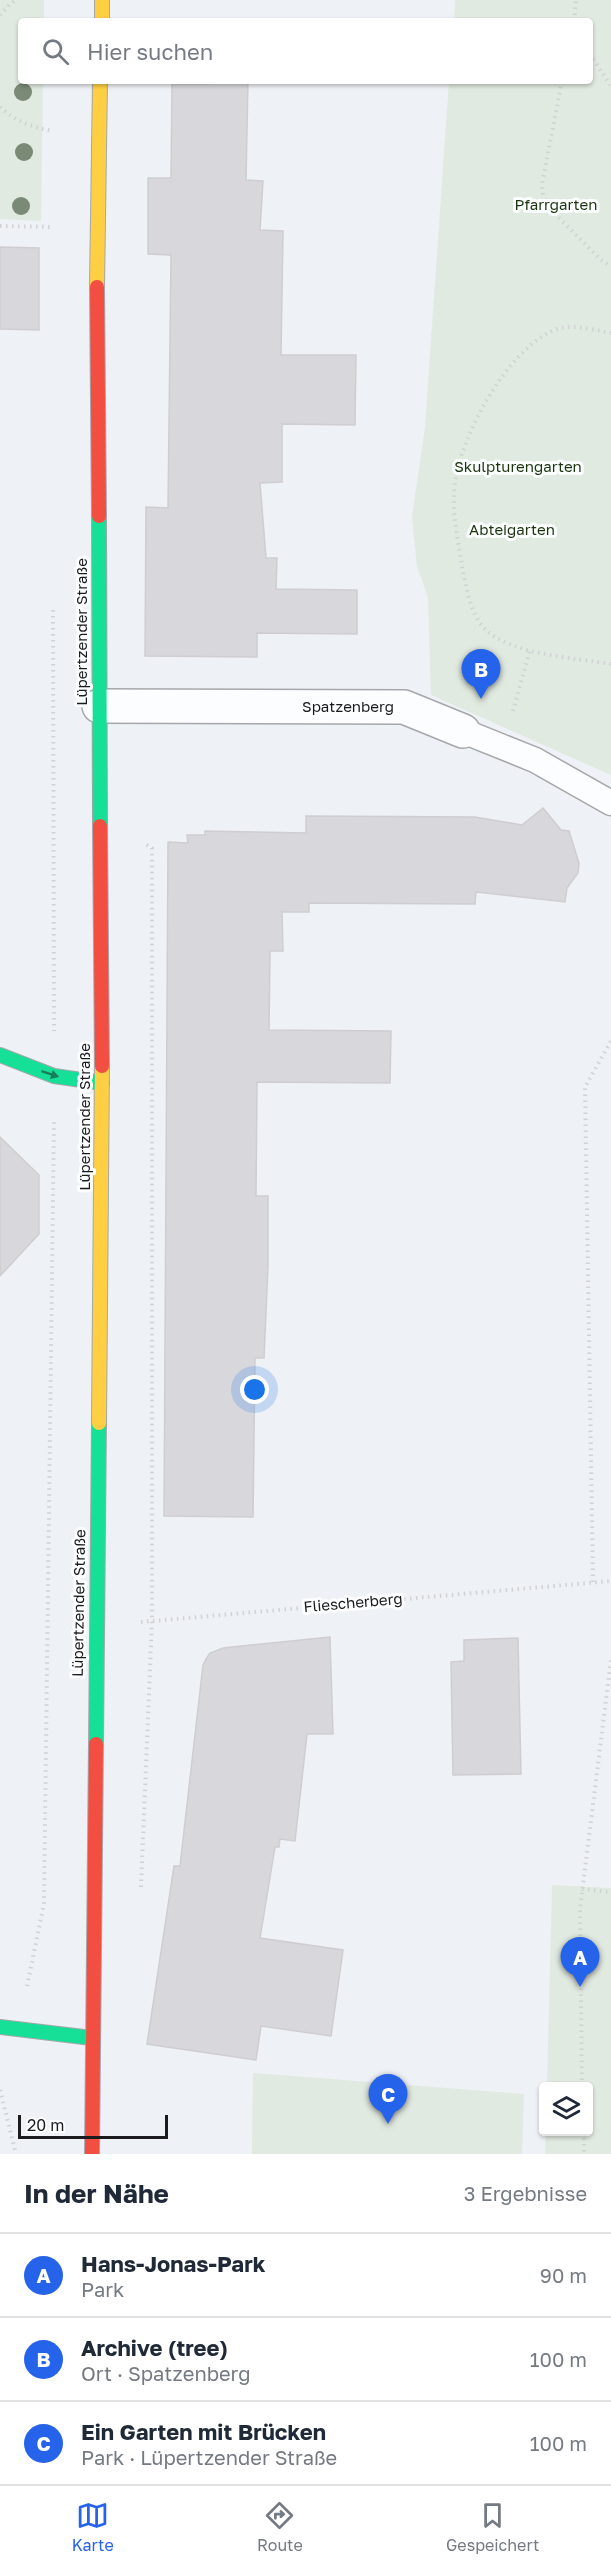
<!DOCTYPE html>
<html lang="de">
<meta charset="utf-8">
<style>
:root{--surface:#fff;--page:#f6f6f7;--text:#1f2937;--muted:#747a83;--line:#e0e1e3;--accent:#2563eb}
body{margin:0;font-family:"Golos Text",sans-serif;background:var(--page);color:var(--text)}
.controls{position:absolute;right:18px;bottom:18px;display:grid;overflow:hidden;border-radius:6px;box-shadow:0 2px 4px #0004}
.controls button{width:54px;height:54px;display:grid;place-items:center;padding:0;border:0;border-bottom:2px solid var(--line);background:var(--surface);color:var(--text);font:30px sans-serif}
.scale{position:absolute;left:18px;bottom:15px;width:150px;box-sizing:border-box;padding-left:6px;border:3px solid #191b1d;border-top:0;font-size:16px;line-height:21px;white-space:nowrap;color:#191b1d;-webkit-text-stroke:4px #fcfeff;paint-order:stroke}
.you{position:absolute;left:255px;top:1390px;width:21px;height:21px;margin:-15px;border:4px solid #fff;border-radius:50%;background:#1a73e8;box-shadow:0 0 0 9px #1a73e833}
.badge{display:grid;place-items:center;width:39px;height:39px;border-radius:50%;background:var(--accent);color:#fff;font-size:20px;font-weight:700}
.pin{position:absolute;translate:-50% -50px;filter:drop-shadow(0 2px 3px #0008)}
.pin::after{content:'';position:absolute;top:32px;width:21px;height:18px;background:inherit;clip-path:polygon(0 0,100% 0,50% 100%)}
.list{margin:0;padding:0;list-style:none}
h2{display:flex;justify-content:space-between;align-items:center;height:78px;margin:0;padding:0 24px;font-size:26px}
h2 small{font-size:20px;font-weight:400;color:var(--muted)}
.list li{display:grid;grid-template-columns:39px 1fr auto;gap:18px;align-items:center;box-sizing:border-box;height:84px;padding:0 24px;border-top:2px solid var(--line)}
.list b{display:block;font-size:22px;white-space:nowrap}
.list p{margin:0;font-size:20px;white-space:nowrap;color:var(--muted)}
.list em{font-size:20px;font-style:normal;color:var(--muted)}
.icon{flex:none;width:33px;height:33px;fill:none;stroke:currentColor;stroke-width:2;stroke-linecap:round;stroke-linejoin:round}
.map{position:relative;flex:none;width:611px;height:2154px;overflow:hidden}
.search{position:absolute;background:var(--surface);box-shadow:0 2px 4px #0004;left:18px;right:18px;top:18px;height:66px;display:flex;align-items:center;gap:15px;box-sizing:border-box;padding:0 21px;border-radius:6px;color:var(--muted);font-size:22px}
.sheet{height:330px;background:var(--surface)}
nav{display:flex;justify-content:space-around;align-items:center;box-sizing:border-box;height:84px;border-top:2px solid var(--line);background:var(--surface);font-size:16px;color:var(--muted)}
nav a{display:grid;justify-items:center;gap:3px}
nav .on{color:var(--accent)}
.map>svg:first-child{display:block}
</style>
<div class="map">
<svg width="611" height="2154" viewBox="0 0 611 2154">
<rect width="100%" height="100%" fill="#eef1f5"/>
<g fill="#e1eae0">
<path d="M0,0H44V21H21V81H43L41,221L0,219Z"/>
<path d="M455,0H611V775L431,695L428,597L417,567L412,517L425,427L449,81H590V21H454Z"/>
<path d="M552,1885L611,1888V2154H545L546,2132H588V2086H547Z"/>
<path d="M253,2073L524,2094L522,2154H252Z"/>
</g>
<g fill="#d8d8dc" stroke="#ceced1" stroke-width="1.5">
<path d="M209,81H248L246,180L263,181L260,230L283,231L281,355H356L355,425L282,424V482L260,483L266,558H277L276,589L357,590V634L257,633V657L145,656L146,507L168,508L171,255L148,254V178H171L172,84H209Z"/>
<path d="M0,247L39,248V330L0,329Z"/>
<path d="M543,808L561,830L569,831L579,863L578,873L567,888L565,902L476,892L475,904L309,903V912H282L283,951H270L269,1030L391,1031L390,1083L257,1082L256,1196H268V1266L264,1358H255L253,1517L164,1516L168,842L188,843L187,835H205V831L306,833V816L475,817L522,825Z"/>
<path d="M0,1137L39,1175V1234L0,1276Z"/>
<path d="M330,1637L333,1734H307L295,1841L280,1839L279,1847H275L260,1938L343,1950L331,2036L261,2026L256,2060L147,2044L174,1866H180L203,1665L206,1659L210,1653L223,1648Z"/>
<path d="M518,1638L521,1774L453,1775L451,1662L464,1661V1640Z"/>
</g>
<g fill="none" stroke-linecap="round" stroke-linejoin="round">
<g stroke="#a5a7aa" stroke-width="27">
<path id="lane" d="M463,731L535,760L611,803"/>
</g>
<g stroke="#a5a7aa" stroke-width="36">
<path id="street" d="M99,706L404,707L463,731"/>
</g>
<g stroke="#a5a7aa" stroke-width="16">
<g id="fast">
<path d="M99,516L100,826"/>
<path d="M0,1055L54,1076L102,1083"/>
<path d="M96,1744L99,1423"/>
<path d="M0,2027L92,2038"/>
</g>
</g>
<g stroke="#a5a7aa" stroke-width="16">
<g id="slow">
<path d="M102,0V21"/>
<path d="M97,287L100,81"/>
<path d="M99,1423L102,1066"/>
</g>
</g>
<g stroke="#a5a7aa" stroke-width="16">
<g id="jam">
<path d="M97,287L99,516"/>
<path d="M100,826L102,1066"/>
<path d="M92,2154L96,1744"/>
</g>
</g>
<g stroke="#d0d2d3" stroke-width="4" stroke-dasharray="1.5 4.5" stroke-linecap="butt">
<path d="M0,15L10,4L16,0"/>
<path d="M574,21L576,0"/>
<path d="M590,54L611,86"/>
<path d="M562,81L542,184L543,195L548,207L601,260L611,266"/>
<path d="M0,107C17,122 31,127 53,131"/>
<path d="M0,226L52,227"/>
<path d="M611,333C594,330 574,324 557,329C509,346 460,436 455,484C451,510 458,540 462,566C466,586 470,614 485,629C511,655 576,658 611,664"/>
<path d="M53,610L54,1031"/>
<path d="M513,711L530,650"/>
<path d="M593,1582L585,1087L611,1041"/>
<path d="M141,1622L611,1581"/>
<path d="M141,1887L152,1621V848L144,843"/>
<path d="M582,1889L611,1892"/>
<path d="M27,1986L44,1904L54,1120"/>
<path d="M582,2086L580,1909L611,1660"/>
<path d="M0,2090L16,2154"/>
<path d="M584,2132V2154"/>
</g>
<use href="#lane" stroke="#fcfdfe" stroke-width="24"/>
<use href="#street" stroke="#fcfdfe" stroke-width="33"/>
<use href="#fast" stroke="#16e098" stroke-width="14"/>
<use href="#slow" stroke="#ffcf43" stroke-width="14"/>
<use href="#jam" stroke="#f24e42" stroke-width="14"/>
</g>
<g fill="#7a8a76">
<circle cx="23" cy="92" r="9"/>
<circle cx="24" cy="152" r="9"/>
<circle cx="21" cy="206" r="9"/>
</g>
<defs><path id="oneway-solid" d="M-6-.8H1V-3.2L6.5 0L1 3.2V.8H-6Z" transform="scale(1.5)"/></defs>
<use fill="#187e5a" href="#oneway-solid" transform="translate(50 1074) rotate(18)"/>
<g text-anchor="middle" stroke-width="6" stroke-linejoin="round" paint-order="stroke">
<g font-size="15" fill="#1c350e" stroke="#fcfeff">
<text x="556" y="210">Pfarrgarten</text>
<text x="518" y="472">Skulpturengarten</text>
<text x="512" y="535">Abteigarten</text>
</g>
<g font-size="15" fill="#191b1d" stroke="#fcfeff">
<text transform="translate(82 632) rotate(-90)" y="5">Lüpertzender Straße</text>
<text x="348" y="712">Spatzenberg</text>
<text transform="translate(85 1117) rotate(-90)" y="5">Lüpertzender Straße</text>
<text transform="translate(79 1603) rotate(-89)" y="5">Lüpertzender Straße</text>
<text transform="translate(353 1603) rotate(-5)" y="5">Fliescherberg</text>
</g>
</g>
</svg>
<div class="controls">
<button><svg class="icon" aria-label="layers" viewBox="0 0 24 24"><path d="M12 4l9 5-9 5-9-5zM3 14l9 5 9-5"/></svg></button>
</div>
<div class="scale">20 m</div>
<div class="you"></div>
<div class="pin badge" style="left:580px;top:1987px">A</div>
<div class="pin badge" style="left:481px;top:699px">B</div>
<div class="pin badge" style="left:388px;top:2124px">C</div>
<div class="search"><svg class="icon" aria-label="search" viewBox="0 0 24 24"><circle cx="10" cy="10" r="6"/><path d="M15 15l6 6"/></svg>Hier suchen</div>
</div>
<section class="sheet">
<h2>In der Nähe<small>3 Ergebnisse</small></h2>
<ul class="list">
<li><span class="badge">A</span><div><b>Hans-Jonas-Park</b><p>Park</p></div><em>90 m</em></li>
<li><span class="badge">B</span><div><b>Archive (tree)</b><p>Ort · Spatzenberg</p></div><em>100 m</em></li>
<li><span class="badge">C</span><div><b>Ein Garten mit Brücken</b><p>Park · Lüpertzender Straße</p></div><em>100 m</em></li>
</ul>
</section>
<nav>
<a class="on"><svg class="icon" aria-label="map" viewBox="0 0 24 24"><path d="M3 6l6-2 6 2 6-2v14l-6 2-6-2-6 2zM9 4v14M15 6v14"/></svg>Karte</a>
<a><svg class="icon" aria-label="directions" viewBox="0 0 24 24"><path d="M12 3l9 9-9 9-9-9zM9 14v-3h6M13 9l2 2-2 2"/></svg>Route</a>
<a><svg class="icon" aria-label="saved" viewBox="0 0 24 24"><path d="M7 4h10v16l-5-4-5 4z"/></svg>Gespeichert</a>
</nav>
